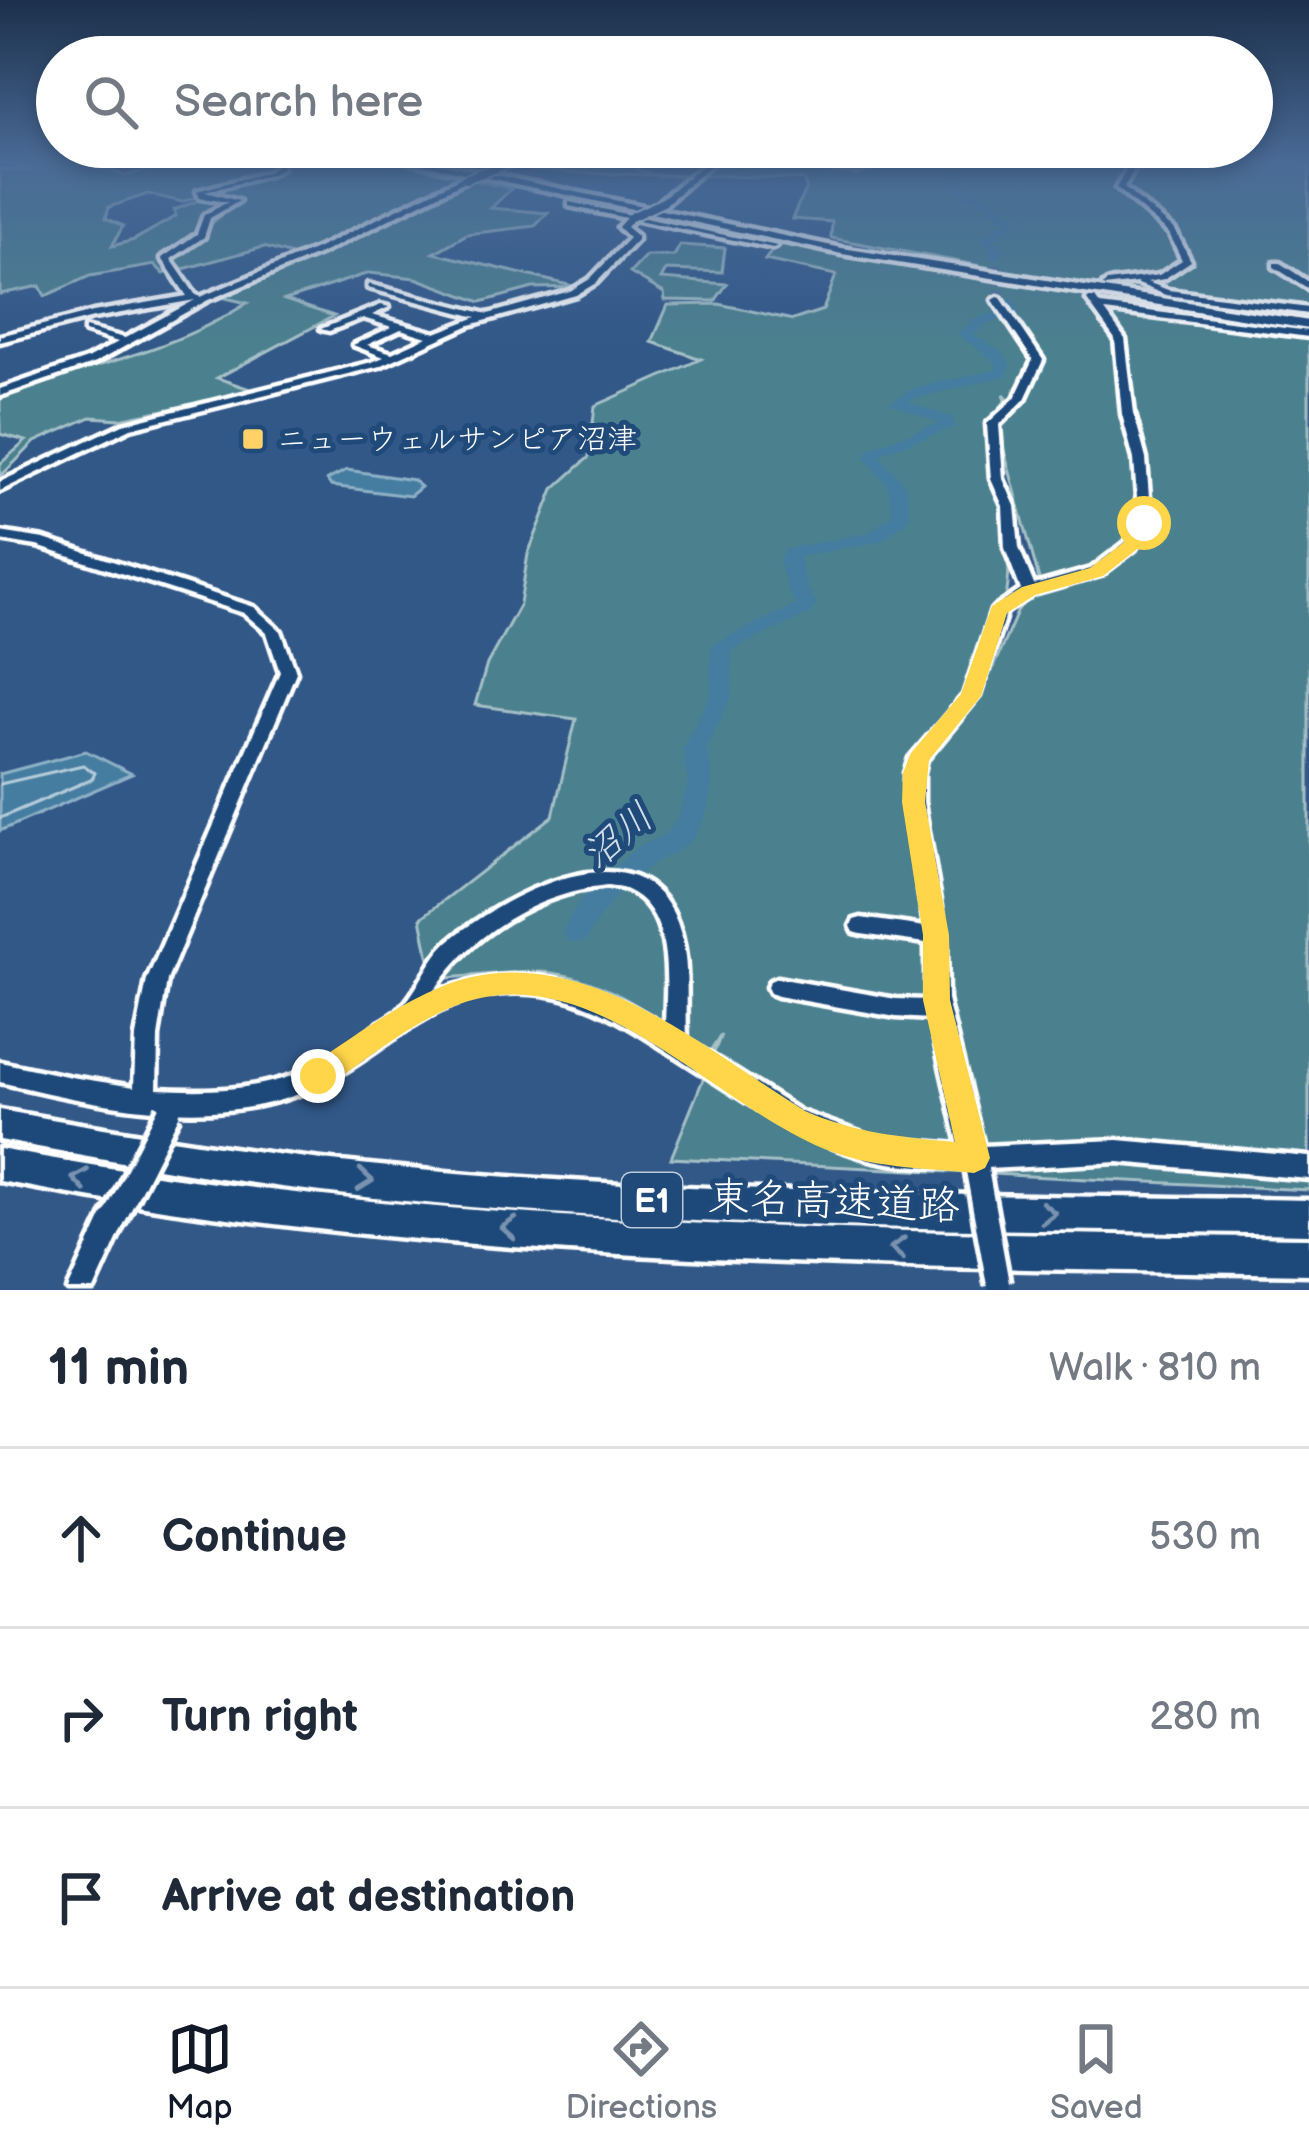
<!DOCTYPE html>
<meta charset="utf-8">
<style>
:root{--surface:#fff;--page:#f6f6f7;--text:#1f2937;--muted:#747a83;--line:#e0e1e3;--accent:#111827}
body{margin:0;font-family:"Balsamiq Sans","Klee One",sans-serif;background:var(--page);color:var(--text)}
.stop{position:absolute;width:36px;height:36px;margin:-27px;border:9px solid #ffd54a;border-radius:50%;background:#fff}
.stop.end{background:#ffd54a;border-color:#fff;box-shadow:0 3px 12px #0008}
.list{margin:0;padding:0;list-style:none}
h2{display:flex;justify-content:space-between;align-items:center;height:156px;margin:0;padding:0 48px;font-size:51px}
h2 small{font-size:39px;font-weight:400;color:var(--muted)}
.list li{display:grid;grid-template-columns:78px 1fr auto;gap:36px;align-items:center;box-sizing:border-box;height:180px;padding:0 48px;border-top:3px solid var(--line)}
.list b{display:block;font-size:45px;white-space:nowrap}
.list em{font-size:39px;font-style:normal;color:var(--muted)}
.icon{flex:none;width:66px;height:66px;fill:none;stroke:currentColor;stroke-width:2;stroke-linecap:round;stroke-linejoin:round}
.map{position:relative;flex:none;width:1309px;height:1290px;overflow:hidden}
.search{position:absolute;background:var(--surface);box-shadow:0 6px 18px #0003;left:36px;right:36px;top:36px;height:132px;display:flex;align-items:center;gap:30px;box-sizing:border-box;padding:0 42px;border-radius:66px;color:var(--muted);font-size:45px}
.sheet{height:696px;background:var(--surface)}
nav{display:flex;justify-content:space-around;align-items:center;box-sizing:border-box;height:168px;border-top:3px solid var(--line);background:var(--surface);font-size:33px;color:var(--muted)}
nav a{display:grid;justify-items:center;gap:6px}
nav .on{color:var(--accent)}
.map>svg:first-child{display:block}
</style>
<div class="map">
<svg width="1309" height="1290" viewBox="0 0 1309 1290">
<rect width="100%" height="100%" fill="#325888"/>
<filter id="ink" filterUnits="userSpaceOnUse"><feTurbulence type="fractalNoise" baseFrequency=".00833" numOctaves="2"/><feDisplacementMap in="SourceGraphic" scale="24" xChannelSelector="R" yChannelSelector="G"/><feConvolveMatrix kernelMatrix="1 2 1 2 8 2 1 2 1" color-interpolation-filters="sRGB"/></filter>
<g filter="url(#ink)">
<g fill="#4b808e" stroke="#a5c0c6" stroke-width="3" fill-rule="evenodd">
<path d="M0,161H97L91,164L125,176L173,164L166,161H271L273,168L198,190L197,197L182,202L148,194L109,207L106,218L123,226L112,246L134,240L176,216L174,210L199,200L231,202L209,211L195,235L160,254L159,261L171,271L164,274L155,265L90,276L45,296L40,286L0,294V169L31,170Z"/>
<path d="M277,161H392L511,189L491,208L548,213L535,226L467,234L434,253L577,287L533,288L481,302L416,278L369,273L285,300L334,316L217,378L256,391L120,419L91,417L35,442L0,477V464L26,441L0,434V396C83,367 173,352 247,303L217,296L299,257L264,247L183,269L172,257C198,240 215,216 242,201L206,193L278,172Z"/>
<path d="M479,161H641L636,169L656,176L701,175L715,161H1302L1309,164V316L1056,280L831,238L832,222L792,219L806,187L803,180C694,170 587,182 479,161Z"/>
<path d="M777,244L1309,330V1190L671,1158L721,1035L710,1052C657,1019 600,972 535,972C501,972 466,977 433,979L421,918L553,816L576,719L475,705L487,664L520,604L528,554L554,489L589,457L595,406L701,359L652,342L668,305L719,304L793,320L823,310L836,275L765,260ZM1004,394L1012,403L1001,420L1000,436L1039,579L1025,594L988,679L982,675C990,646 1005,614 1008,584C1013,530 994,478 986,426L1006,400Z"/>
<path d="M680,245L725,248L722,272L666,270L661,279L727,284L715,301L665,300L664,293L630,273L646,256H674Z"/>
</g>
<g fill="#457da0" stroke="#8fb1c6" stroke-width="3">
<path d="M347,470L413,480L421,487L410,496L331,486L327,480Z"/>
<path d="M86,751L132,774L0,831V774Z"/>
</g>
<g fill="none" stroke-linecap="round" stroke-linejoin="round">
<path stroke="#b5cbd9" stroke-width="3" d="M0,784L83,765L95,773L92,779L0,818"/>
<g fill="#457da0" fill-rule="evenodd">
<path d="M931,161H943L940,164L959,170L966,187L992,198L1017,221L993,240L1004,249L998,260H990L992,250L980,240L1005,221L984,202L958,191L952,174L929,167Z"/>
<path d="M1004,300H1014L1021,311L1019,314L985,325L973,334L1003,353L1011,366L1006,376L913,399L909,402L953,418L955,428L884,451L881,457L906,486L910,517L907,521L881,541L799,557L807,589L817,603L811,613L732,650V696L706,749C718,781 711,831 679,850C667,857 656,860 646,869C621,889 601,911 586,940L576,943L566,940L562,932L579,902L596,882L636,848L666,834L679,816L688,783L682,749L710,696L711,647L715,643L796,605L787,590L779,560L786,549L868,533L892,515L888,487L865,457L869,448L939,423L890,403L914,388L995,370L997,366L992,359L957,334L975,319L1006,309Z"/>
</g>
<path stroke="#51719a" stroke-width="8" stroke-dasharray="8 4.5" stroke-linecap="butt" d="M998,264L1001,286"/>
<path stroke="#51719a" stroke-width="10" stroke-dasharray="10 4.5" stroke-linecap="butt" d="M998,300L1002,283"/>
<g stroke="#fff" stroke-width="9">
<g id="minor">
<path d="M275,161H281L282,168L272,174L205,192L239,201L210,218L204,237L171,259L195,294L200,297L316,249L462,177L469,179L322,253L208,300L95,363L0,396V389L87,359L118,342L85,332V328L125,338L195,300L93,318L0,342V336L93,312L187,296L162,258L197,234L204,215L228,202L200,198L197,191L268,172L275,167Z"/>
<path d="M512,161H523L499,169L496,167Z"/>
<path d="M708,161H715L666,204H660V200Z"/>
<path d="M732,161L858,167L881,161H894L858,171Z"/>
<path d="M1132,161L1203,166L1200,168L1136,166L1124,188L1175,230L1191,261L1164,279L1147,282L1168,290L1309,308V314L1166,295L1136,283L1104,287L1103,285L1107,282L1159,275L1182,260L1169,233L1116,188Z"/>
<path d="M569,202L777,246L773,248L633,219L626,227L637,236V240L596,283L576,295L470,325L380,366L131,428L0,491V482L123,424L372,362L384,357L353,345L392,327L363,318L329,331L321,329L381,305L389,307L372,315L436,333L477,317L368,288V284L488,314L570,291L590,279L629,238L618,227L626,218L569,206ZM401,329L427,337L392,353L367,345Z"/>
<path d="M1274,263H1280L1309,282V289L1274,267Z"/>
<path d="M998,297L1001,298L1043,360L1025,399L999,425L1003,479L1015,506L1019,548L1034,585L1091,569L1125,543L1139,523L1134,459L1122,414L1115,339L1087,300L1089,298H1095L1100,305L1309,331V337L1105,311L1125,339L1134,414L1146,459L1151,523L1135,549L1101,575L1034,594L1006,612L979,696L926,760L923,773V802L946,935L947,1000L983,1146L1118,1140L1309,1157V1179L1118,1162L987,1169L984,1175L976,1178L968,1175L965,1168C935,1166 903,1167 874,1160C852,1155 810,1138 788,1129C775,1122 762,1112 750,1104C722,1086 694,1068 666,1050C627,1025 590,1000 543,994C428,980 390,1061 296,1095C202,1129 94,1104 0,1082V1062L71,1077L134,1087L136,1037L147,980L280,672L267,633L244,613L37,546L0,540V532L44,539L254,607L281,631L296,672L167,980L158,1037L157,1089C211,1092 269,1091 318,1064C339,1052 359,1037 379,1023C386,1019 396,1014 401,1008C420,988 428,960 449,941C500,898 629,826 673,913C692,952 685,998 687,1040L801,1112L874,1138L959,1145L930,1019L896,1017L777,996L770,993L767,987L770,981L777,978L896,999L926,1000V943L861,934L854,932L851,926L854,920L861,918L925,927L905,802V773L910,758L964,695L992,610L1021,590L1005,548L1003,506L991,479L987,424L1015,398L1033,360L993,300ZM607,886C614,887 621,887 627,890C675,912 666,983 665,1026C586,977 523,960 433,993C470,933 538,893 607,886Z"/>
<path d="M114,1207L123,1210L126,1219L94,1290H68L105,1210Z"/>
</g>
</g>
<g stroke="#fff" stroke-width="9">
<g id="highway">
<path d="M409,161H429L842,248L1309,321V329L842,254Z"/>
<path d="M0,1110C107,1129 214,1147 322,1160C649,1197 980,1194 1309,1200V1234C980,1228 649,1231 322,1192C214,1179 107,1160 0,1140Z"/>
<path d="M0,1149C430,1230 873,1231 1309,1238V1274C873,1266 430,1265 0,1181Z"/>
</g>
</g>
<use href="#minor" fill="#1f4a7a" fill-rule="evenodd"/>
<use href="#highway" fill="#1f4a7a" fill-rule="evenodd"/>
<g stroke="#fff" stroke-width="12" stroke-linecap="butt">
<g id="minor-bridge-far1">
<path d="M465,179L499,167"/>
<path d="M631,217L663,202"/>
</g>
</g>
<g stroke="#fff" stroke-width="32" stroke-linecap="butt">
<g id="minor-bridge">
<path d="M977,1170L998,1284"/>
<path d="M114,1219L169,1111"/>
</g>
</g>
<use href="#minor-bridge-far1" stroke="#1f4a7a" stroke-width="8"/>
<use href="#minor-bridge" stroke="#1f4a7a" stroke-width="22"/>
</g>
<defs><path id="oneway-chevron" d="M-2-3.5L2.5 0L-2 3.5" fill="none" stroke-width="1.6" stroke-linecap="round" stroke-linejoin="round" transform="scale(3)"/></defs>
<g stroke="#7992af">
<use href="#oneway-chevron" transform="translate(80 1179) rotate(-171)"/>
<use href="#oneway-chevron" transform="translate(365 1180) rotate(6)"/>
<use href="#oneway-chevron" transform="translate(1048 1213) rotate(1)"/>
<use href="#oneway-chevron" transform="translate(509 1228) rotate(-176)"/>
<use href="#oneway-chevron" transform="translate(898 1248) rotate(-178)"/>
</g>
</g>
<linearGradient id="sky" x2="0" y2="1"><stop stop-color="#1c304b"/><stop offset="0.47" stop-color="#496a96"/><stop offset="1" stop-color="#496a96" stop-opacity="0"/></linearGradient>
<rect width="1309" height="342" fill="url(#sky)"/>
<path fill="#ffd54a" d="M1139,519L1153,523L1136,550L1103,576L1035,595L1007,613L981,696L929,760L925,802L949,935L950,1000L990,1158L985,1168L974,1173C923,1168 870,1168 822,1148C706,1099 587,951 452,1007C407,1026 368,1058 329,1085L318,1089L308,1085L304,1076L308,1067C352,1038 394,1006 443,986C575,934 698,1045 805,1111C855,1133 901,1137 955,1142L923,1000V935L902,802L903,773L911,753L961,694L992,606L1022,587L1090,568L1123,543Z"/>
<rect fill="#ffd166" stroke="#1f4a7a" stroke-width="4.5" x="241" y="427" width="24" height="24" rx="6"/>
<g text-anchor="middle" stroke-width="10" stroke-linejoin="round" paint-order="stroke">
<g font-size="30" fill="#fff" stroke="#1f4a7a" text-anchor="start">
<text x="277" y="449">ニューウェルサンピア沼津</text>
</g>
<rect fill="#1f4a7a" stroke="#bcc9d7" stroke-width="3" x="622" y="1173" width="60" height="54" rx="9"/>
<g font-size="33" font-weight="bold" fill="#fff">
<text x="652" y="1212">E1</text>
</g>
<g font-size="39" font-style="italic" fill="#d0dee7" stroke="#1f4a7a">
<text transform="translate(617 835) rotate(-40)" y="14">沼川</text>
</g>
<g font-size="42" fill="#fff" stroke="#1f4a7a">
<text transform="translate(834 1200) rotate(2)" y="15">東名高速道路</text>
</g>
</g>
</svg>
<div class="stop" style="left:1144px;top:523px"></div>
<div class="stop end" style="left:318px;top:1076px"></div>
<div class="search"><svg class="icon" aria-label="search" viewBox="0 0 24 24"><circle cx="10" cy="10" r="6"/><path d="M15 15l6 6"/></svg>Search here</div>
</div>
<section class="sheet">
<h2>11 min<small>Walk · 810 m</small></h2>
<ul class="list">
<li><svg class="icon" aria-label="ahead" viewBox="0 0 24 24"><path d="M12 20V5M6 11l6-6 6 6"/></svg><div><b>Continue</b></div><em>530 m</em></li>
<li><svg class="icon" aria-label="right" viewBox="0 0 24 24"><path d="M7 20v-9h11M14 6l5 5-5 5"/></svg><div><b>Turn right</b></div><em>280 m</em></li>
<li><svg class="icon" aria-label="arrive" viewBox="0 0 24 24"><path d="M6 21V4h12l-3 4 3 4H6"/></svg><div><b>Arrive at destination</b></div></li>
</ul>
</section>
<nav>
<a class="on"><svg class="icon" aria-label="map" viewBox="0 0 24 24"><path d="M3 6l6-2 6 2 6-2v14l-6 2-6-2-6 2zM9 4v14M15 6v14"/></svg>Map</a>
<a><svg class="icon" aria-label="directions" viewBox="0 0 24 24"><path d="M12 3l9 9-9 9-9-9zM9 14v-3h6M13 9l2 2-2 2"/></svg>Directions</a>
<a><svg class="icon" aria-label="saved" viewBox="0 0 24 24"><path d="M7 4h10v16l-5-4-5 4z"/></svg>Saved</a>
</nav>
